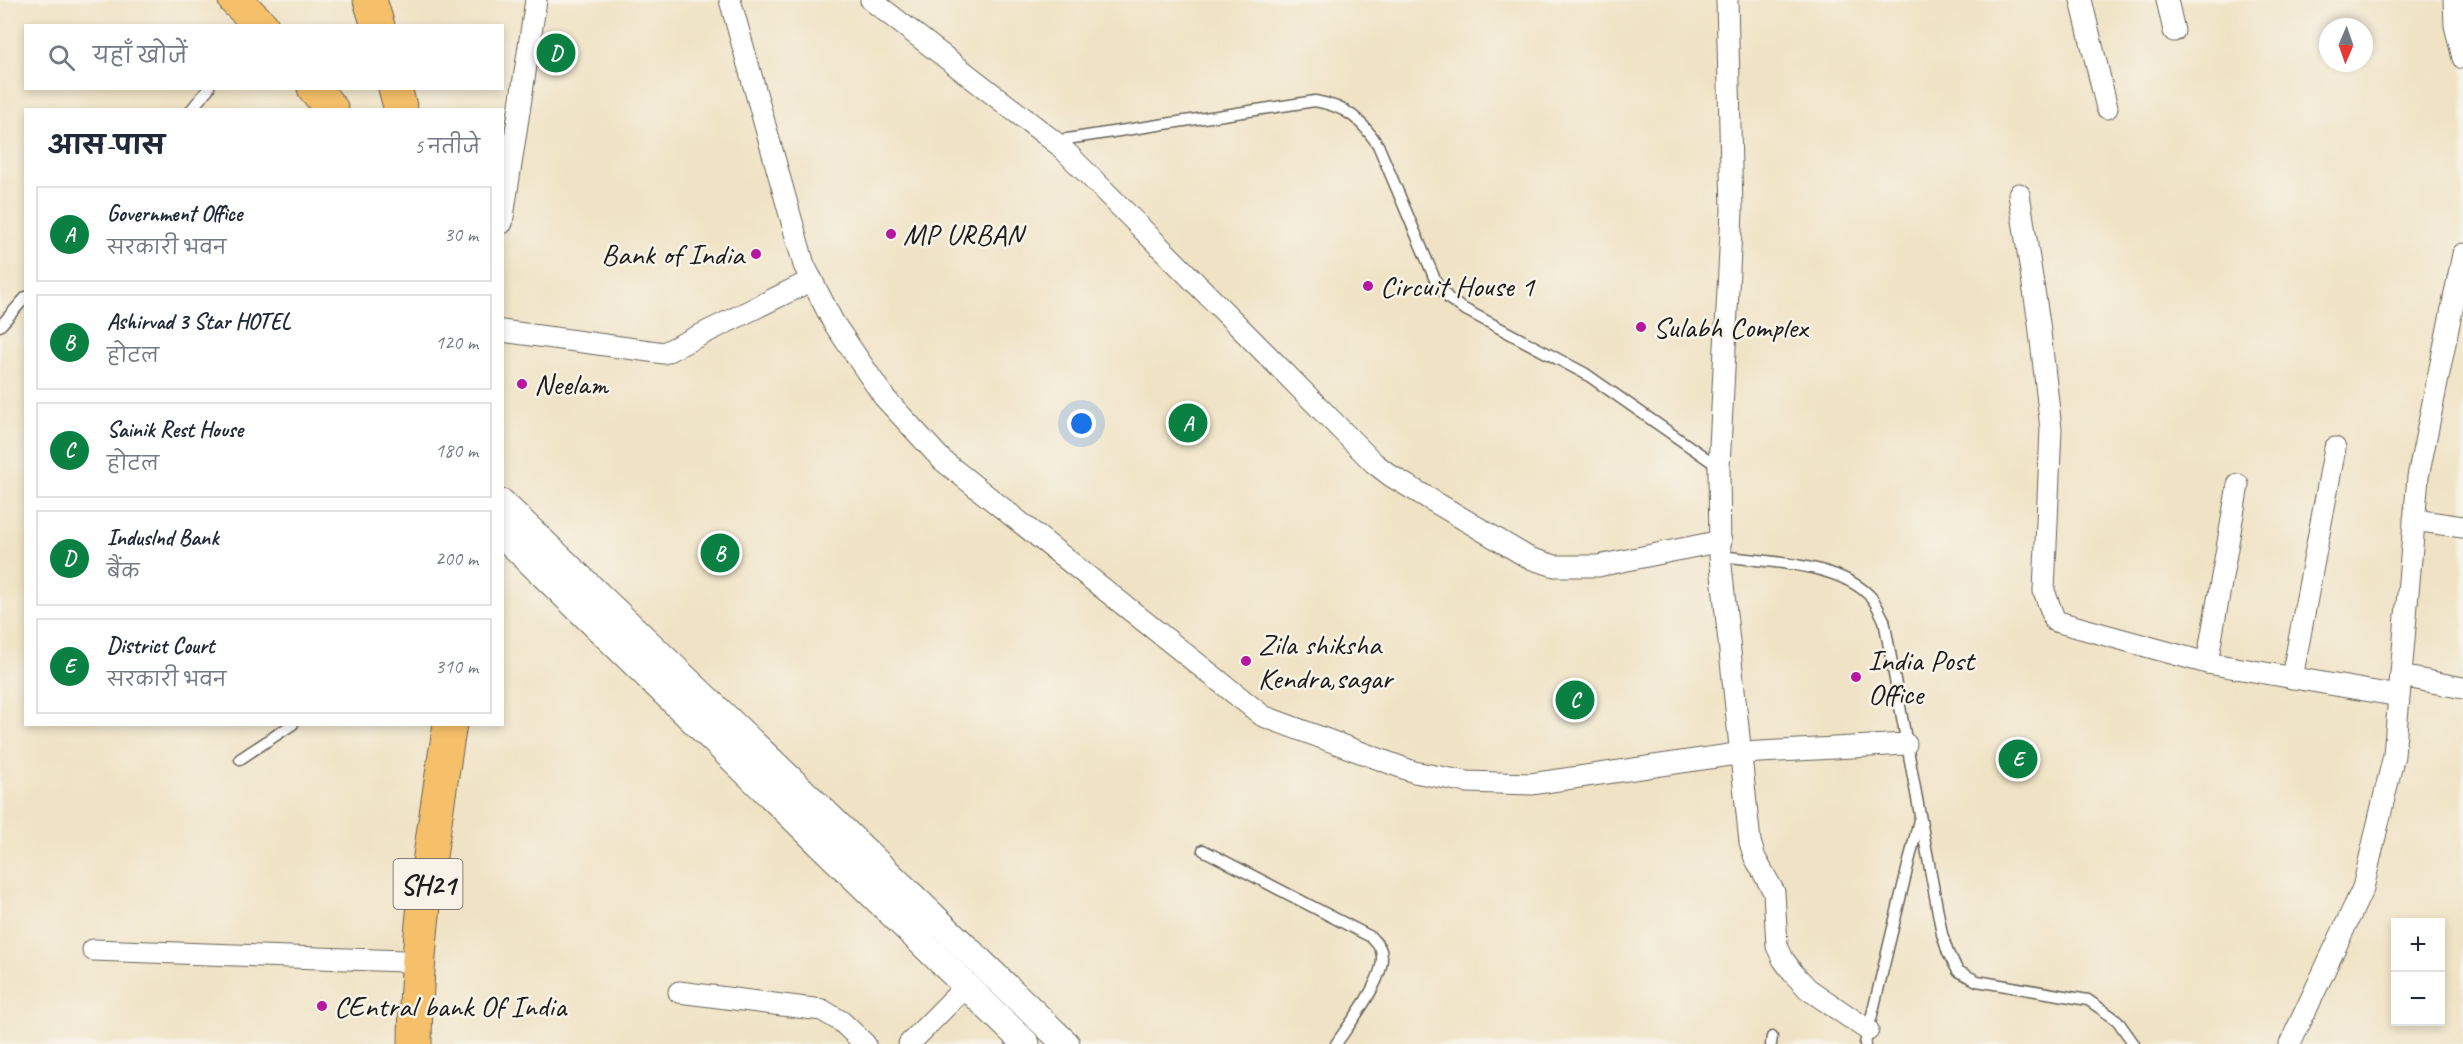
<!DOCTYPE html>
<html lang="hi">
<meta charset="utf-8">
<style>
:root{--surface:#fff;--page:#f6f6f7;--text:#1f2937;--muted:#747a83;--line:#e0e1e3;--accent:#0b8043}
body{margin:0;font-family:Caveat,"Playpen Sans Deva",sans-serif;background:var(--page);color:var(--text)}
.controls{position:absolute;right:18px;bottom:18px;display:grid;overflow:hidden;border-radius:0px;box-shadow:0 3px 9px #0003}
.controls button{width:54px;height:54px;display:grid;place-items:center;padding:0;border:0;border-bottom:2px solid var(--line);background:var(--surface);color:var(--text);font:30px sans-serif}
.compass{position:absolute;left:2319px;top:18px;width:54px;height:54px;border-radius:50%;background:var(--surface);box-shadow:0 3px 9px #0003;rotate:182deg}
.you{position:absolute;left:1082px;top:424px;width:21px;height:21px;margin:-15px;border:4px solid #fff;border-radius:50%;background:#1a73e8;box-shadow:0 0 0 9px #1a73e833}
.badge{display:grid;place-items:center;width:39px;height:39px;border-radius:50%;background:var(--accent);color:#fff;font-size:20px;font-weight:700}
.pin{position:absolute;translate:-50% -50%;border:3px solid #fff;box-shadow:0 2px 6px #0006}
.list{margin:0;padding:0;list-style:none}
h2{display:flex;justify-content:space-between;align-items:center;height:78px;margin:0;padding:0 24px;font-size:26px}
h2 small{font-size:20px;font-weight:400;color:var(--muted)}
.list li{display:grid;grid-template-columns:39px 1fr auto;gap:18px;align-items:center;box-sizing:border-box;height:96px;margin:0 12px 12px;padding:0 12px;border:2px solid var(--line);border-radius:0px}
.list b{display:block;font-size:22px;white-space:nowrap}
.list p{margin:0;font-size:20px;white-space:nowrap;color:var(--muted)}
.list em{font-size:20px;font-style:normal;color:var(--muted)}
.icon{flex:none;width:33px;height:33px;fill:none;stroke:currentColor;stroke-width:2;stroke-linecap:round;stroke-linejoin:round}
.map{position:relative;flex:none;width:2463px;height:1044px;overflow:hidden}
.search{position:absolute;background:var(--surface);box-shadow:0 3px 9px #0003;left:24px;top:24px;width:480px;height:66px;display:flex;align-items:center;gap:15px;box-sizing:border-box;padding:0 21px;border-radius:0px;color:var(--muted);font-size:22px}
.panel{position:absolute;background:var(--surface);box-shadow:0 3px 9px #0003;left:24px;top:108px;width:480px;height:618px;border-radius:0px}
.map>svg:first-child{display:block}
</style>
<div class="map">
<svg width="2463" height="1044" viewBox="0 0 2463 1044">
<rect width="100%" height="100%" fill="#f7f3e8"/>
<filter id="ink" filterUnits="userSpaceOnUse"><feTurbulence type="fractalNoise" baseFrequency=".0167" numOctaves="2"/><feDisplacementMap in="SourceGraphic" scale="12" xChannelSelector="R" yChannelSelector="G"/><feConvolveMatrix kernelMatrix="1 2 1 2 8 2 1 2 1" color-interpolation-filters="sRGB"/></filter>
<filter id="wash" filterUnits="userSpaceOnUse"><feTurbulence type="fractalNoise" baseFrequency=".008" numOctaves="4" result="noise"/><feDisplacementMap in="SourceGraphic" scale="24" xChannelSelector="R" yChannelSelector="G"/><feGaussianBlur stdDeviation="1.35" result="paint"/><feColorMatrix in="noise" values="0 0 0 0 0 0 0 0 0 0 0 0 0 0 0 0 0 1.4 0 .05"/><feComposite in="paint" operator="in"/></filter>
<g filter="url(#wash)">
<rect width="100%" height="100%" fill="#f0e3c5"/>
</g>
<g filter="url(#ink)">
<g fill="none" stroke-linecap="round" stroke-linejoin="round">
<g stroke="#666257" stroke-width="13">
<g id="service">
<path d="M191,110L209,88"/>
<path d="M1054,141L1315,101C1347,107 1360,118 1378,145L1437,284L1449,299L1462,308L1586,374L1719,467"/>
<path d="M0,326L26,297"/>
<path d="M1720,556C1766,562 1837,562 1870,596C1876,602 1880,613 1884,620L1942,934L1948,953L1958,971L1977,981L2088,1000L2117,1020L2134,1044"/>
<path d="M240,759L293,724"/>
<path d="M1203,850L1371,937C1373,940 1378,944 1380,948C1392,972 1349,1024 1336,1044"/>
<path d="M1771,1044L1772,1037"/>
<path d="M1865,1044L1919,820"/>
</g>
</g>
<g stroke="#666257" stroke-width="23">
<g id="minor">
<path d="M730,0L804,265L833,322L884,397L942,460L1263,716L1414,772L1467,782L1531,784L1743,753L1906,744"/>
<path d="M871,0L1060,146L1374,463L1391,476L1529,558L1555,566H1598L1721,541"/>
<path d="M1727,0L1732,211L1719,467L1720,556L1750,842L1755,858L1774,892L1777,946L1783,959L1793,973L1808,989L1868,1030"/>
<path d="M2081,0L2107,108"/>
<path d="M2167,0L2174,31"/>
<path d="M2454,0L2455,25L2463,58"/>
<path d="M2019,194L2039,323L2051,429L2044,591L2055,621L2207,663L2399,696"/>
<path d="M502,223L536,0"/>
<path d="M502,331L664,353L812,280"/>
<path d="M2414,520L2463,527"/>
<path d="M2207,663L2238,485"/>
<path d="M2401,676L2463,688"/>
<path d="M2292,678L2335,448"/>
<path d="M93,950L404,961"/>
<path d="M679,992L822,1010L842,1022L865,1044"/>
<path d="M909,1044L966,986"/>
<path d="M2290,1044L2363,888L2394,755L2418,477L2463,254"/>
</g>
</g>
<g stroke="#666257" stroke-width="29">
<g id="tertiary">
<path d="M502,503L1066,1044"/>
<path d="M502,534L1026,1044"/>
</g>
</g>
<g stroke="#666257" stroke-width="35">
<g id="primary">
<path d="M235,0L262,26"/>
<path d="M370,0L378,26"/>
<path d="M314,88L332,110"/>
<path d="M395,88L401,110"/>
<path d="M415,1044C416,937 433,830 450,724"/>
</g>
</g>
<use href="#service" stroke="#fff" stroke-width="10"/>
<use href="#minor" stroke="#fff" stroke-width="21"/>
<use href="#tertiary" stroke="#fff" stroke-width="27"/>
<use href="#primary" stroke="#f6c06b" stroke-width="33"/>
</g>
</g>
<g fill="#b5179e" stroke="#f7f3e8" stroke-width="2">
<circle cx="891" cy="234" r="6"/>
<circle cx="756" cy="254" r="6"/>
<circle cx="1368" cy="286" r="6"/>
<circle cx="1641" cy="327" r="6"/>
<circle cx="522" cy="384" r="6"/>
<circle cx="1246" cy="661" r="6"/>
<circle cx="1856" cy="677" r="6"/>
<circle cx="322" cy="1006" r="6"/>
</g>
<g text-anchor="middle" stroke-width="5" stroke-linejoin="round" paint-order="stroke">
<rect fill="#f7f3e8" stroke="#5e5c59" stroke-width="1.5" x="393.5" y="859" width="69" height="50" rx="4.5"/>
<g font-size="28" font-weight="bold" fill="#1c1c1c">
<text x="428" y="894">SH21</text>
</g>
<g font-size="30" fill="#1c1c1c" stroke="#f7f3e8" text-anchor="start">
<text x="903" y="244">MP URBAN</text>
<text x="744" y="264" text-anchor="end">Bank of India</text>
<text x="1380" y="296">Circuit House 1</text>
<text x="1653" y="337">Sulabh Complex</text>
<text x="534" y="394">Neelam</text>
<text x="1258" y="654">Zila shiksha<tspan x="1258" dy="34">Kendra,sagar</tspan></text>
<text x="1868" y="670">India Post<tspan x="1868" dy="34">Office</tspan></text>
<text x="334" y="1016">CEntral bank Of India</text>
</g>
</g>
</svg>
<div class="controls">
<button>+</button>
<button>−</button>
</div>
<svg class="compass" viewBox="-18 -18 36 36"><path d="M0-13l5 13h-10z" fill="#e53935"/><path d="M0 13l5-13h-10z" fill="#747a83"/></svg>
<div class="you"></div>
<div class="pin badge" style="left:1188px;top:423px">A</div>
<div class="pin badge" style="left:720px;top:553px">B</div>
<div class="pin badge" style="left:1575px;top:700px">C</div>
<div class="pin badge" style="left:556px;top:53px">D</div>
<div class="pin badge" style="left:2018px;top:759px">E</div>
<div class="search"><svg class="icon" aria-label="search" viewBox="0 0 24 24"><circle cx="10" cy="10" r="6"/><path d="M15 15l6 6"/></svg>यहाँ खोजें</div>
<section class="panel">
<h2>आस-पास<small>5 नतीजे</small></h2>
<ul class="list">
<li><span class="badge">A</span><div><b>Government Office</b><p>सरकारी भवन</p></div><em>30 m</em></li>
<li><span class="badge">B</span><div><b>Ashirvad 3 Star HOTEL</b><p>होटल</p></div><em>120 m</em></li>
<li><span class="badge">C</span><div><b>Sainik Rest House</b><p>होटल</p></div><em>180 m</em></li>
<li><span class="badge">D</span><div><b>Induslnd Bank</b><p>बैंक</p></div><em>200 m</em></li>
<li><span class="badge">E</span><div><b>District Court</b><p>सरकारी भवन</p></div><em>310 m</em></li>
</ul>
</section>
</div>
